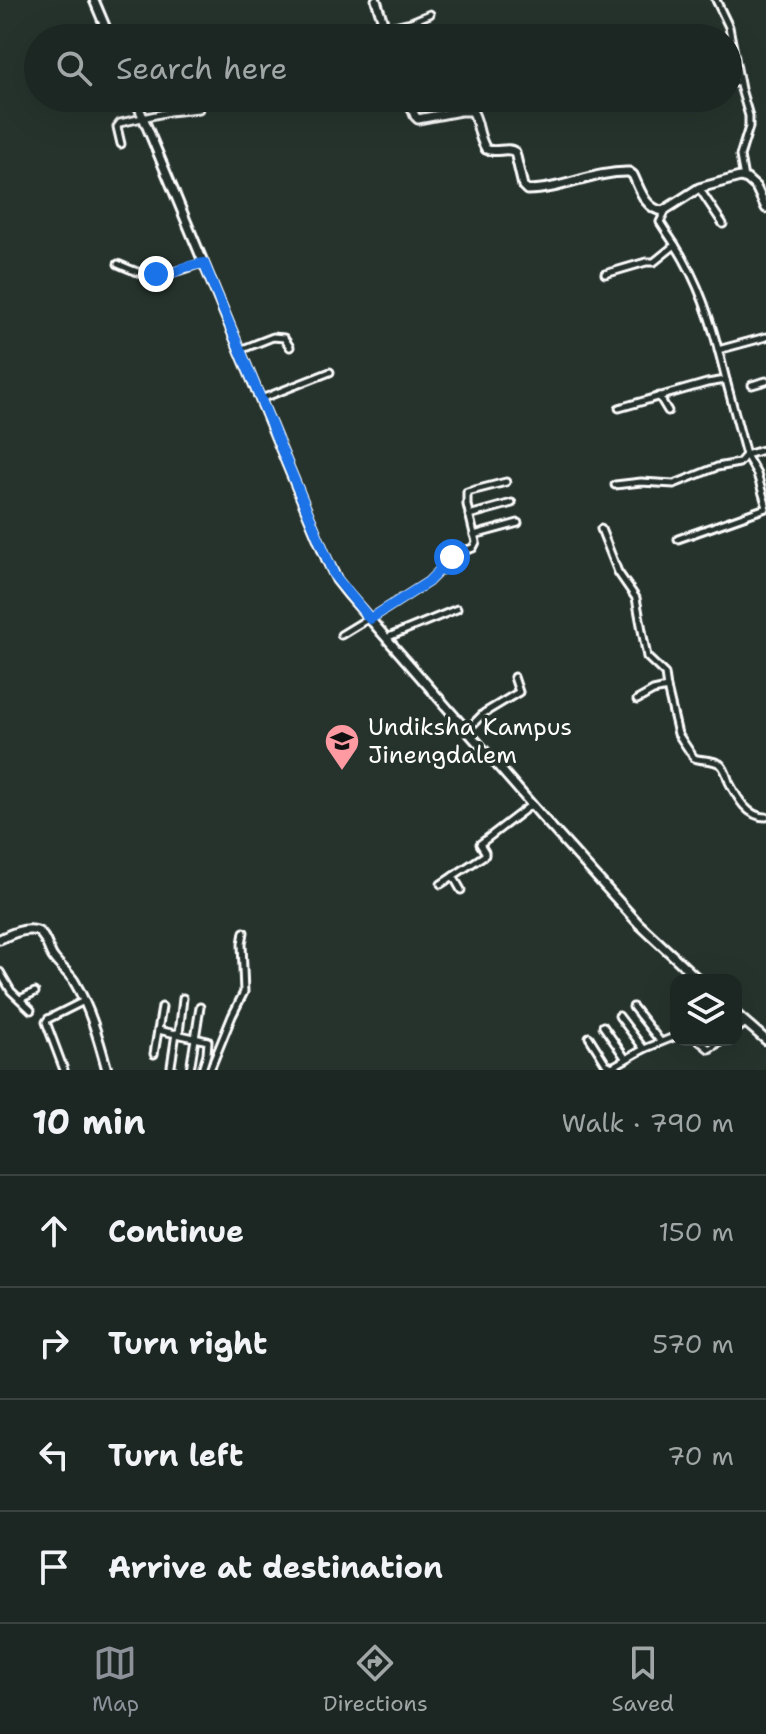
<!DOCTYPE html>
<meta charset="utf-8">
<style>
:root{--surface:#1c2622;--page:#29322f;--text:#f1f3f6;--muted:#a0a5a5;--line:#3a4340;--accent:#8c9099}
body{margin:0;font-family:"Shantell Sans",sans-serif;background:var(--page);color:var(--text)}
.controls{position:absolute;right:24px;bottom:24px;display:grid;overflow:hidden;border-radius:16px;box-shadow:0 8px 32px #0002}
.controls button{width:72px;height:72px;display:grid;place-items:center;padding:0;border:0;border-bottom:2px solid var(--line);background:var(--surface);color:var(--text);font:40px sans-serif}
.stop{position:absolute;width:24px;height:24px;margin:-18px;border:6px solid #1a73e8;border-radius:50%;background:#fff}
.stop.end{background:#1a73e8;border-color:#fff;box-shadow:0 2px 8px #0008}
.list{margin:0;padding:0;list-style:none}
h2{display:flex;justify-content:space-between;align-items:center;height:104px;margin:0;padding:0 32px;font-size:34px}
h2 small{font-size:26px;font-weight:400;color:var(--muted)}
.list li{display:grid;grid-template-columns:52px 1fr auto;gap:24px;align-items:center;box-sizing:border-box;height:112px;padding:0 32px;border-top:2px solid var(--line)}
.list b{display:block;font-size:30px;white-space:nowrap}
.list em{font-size:26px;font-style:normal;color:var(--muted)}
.icon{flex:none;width:44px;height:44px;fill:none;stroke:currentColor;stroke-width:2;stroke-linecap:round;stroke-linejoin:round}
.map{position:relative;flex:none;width:766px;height:1070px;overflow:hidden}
.search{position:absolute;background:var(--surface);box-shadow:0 8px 32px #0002;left:24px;right:24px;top:24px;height:88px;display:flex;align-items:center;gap:20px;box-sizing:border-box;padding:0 28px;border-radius:44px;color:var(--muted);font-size:30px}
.sheet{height:552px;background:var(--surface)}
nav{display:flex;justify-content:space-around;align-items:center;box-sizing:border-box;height:112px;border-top:2px solid var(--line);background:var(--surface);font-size:22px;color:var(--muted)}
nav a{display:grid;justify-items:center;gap:4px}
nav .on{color:var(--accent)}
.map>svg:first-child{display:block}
</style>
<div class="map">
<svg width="766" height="1070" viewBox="0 0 766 1070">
<rect width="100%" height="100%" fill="#26332d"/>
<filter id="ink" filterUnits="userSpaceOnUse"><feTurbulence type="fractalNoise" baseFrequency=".0125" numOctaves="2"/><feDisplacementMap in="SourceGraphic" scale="16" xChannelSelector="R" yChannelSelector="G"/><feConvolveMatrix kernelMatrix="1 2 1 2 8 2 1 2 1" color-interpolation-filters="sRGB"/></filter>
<g filter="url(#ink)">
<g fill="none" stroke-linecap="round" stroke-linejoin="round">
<g stroke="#fff" stroke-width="11">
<g id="minor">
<path d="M716,0L729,27L741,89L749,116V127L740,156L744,178"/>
<path d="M385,28L411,22L430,14"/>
<path d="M728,85L739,81"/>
<path d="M121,144L117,127L120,123L169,112L199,109"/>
<path d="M699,188L723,224"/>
<path d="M666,210L660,222C668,235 677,247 684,260C705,297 716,339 726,380"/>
<path d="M118,264C127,268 138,273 148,275C167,277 186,267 204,263"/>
<path d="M605,274L646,262H654L675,245"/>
<path d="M240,350L273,337L284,338L290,347"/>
<path d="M718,350L766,337"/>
<path d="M752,385L766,381"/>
<path d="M659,396L668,411"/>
<path d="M261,399L330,372"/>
<path d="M619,408L707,383L726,380L746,455L757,474L766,504"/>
<path d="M615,485L641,482L674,484L717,467L739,463L746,455L766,449"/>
<path d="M469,515L512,503"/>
<path d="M601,529L618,572L636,598L647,657L665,674L667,688L678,734L694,758C702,761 712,759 720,764C725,768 727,776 729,782C737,797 747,817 766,817"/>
<path d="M474,535L518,523"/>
<path d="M678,539L766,508"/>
<path d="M370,619L428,582L457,553L473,548L476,542L467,505V492L506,482"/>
<path d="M341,635L369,618"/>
<path d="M386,638L457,609"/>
<path d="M637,700L653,691L667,688"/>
<path d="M467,730L484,713L519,692L514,677"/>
<path d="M453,876L461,890"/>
<path d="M441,884L485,855V852L480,844L531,805"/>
<path d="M0,972L11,991L31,1010"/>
<path d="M20,999L35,992"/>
<path d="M633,1007L660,1041"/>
<path d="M619,1016L644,1049"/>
<path d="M603,1026L626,1059"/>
<path d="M158,1030L208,1041L207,1054L202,1070"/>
<path d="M736,1030L746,1023"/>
<path d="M179,1034L183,998"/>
<path d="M589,1037L606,1064L612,1067L644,1049L676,1036"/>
<path d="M698,1040L709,1049L723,1040"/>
<path d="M154,1054L162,1007"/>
<path d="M171,1066L176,1033"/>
<path d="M64,1070L46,1022L48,1019L84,1001"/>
<path d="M190,1070L200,1007"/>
<path d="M210,1070L232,1016L244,992L242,944L244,932"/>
</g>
</g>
<g stroke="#fff" stroke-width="13">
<g id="tertiary">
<path d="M94,0L110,38"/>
<path d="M376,0L388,38"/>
<path d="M135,98L327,560L337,580L348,594L545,820L639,924L699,980"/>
<path d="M408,98L415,116L418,119L460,111H472C479,120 477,135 486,149C495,154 507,146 515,152L523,186L527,190C562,190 594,171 629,172L633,175C640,189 645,209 663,211L699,188L740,177L747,179L756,187L766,208"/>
<path d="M0,939C10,934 25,927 37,931C46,935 48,950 53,957C59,966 68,972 74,981C90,1008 99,1040 107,1070"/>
<path d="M736,1014L766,1040"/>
</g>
</g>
<use href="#minor" stroke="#26332d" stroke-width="5"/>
<use href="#tertiary" stroke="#26332d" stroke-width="7"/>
</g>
</g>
<g fill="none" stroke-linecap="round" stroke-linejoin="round" filter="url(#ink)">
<path stroke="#1a73e8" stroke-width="10" d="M156,274L175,272L185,267L204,263L334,575L370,619L428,582L452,557"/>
</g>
<defs>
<g id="university-pin" transform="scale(1.8)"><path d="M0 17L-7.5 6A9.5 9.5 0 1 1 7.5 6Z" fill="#ff9aa2" stroke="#26332d"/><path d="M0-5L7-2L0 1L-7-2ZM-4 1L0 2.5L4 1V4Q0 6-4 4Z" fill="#111"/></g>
</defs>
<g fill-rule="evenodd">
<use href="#university-pin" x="342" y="741"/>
</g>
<g text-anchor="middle" stroke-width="7" stroke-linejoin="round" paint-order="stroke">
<g font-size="24" fill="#fff" stroke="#26332d" text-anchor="start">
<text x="368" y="735">Undiksha Kampus<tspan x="368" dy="28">Jinengdalem</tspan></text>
</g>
</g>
</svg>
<div class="controls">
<button><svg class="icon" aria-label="layers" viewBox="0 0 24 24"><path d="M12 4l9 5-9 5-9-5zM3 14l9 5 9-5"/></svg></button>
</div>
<div class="stop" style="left:452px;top:557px"></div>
<div class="stop end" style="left:156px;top:274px"></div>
<div class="search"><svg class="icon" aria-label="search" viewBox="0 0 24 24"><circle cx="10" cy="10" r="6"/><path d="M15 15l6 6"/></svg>Search here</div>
</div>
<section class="sheet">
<h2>10 min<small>Walk · 790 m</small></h2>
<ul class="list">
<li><svg class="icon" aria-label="ahead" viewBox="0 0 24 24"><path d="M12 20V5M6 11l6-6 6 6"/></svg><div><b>Continue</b></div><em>150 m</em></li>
<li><svg class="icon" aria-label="right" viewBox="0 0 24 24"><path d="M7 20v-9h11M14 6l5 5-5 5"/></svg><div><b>Turn right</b></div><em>570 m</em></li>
<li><svg class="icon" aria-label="left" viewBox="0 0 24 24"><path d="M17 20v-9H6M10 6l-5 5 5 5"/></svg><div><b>Turn left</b></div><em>70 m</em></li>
<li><svg class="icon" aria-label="arrive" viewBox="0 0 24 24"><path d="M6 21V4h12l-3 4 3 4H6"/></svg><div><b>Arrive at destination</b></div></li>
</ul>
</section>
<nav>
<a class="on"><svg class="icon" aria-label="map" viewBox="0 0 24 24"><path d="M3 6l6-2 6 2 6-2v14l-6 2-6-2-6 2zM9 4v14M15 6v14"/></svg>Map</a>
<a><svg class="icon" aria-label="directions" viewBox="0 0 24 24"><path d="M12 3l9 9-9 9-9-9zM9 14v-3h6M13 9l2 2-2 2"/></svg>Directions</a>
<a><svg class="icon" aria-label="saved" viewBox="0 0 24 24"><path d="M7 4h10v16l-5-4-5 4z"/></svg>Saved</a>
</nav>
